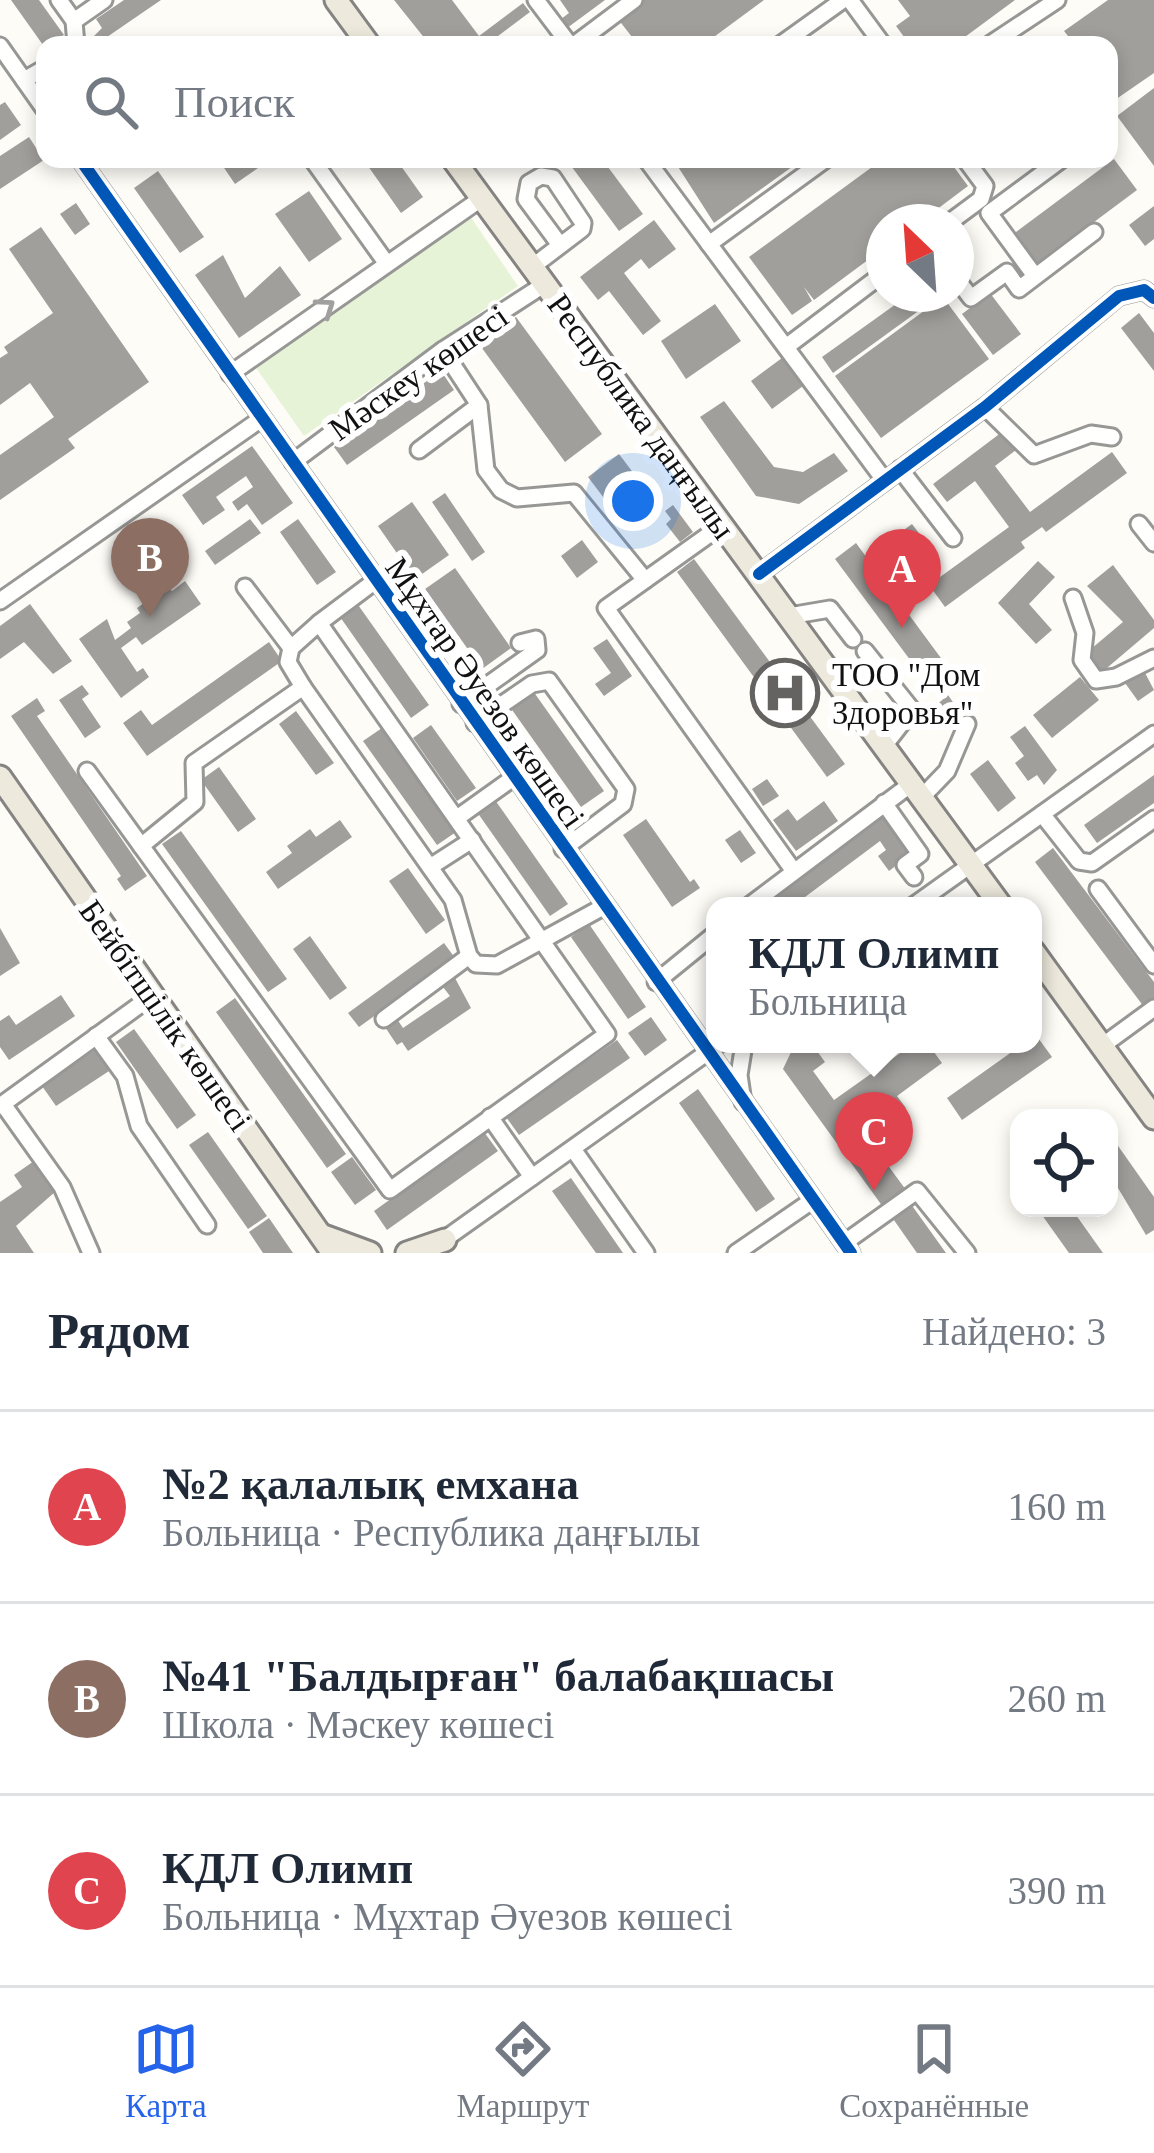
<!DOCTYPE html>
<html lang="ru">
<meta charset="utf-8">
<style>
:root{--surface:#fff;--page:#f6f6f7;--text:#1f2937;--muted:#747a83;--line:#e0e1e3;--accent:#2563eb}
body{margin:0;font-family:"Times New Roman",serif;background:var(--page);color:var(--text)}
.controls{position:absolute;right:36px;bottom:36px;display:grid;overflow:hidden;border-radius:24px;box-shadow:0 6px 18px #0003}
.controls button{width:108px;height:108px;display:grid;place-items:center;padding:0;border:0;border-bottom:3px solid var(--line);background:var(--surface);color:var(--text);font:60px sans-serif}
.compass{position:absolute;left:866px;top:204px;width:108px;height:108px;border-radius:50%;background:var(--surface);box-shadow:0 6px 18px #0003;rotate:335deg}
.you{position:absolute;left:633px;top:501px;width:42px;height:42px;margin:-30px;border:9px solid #fff;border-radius:50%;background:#1a73e8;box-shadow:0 0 0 18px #1a73e833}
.badge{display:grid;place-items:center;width:78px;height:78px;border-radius:50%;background:var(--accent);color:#fff;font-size:39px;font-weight:700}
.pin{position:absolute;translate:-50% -99px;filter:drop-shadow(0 3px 6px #0008)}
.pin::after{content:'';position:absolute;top:63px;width:42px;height:36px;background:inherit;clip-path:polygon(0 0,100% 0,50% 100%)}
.popup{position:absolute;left:706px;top:897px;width:336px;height:156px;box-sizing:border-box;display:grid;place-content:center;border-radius:24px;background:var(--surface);filter:drop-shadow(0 3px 9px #0005);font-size:39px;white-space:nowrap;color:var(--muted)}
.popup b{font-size:45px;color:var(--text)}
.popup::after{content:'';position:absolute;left:50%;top:100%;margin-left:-24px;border:24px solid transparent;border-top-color:var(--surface)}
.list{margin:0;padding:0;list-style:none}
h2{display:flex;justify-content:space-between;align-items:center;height:156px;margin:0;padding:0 48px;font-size:51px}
h2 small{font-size:39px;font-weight:400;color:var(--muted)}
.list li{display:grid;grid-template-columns:78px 1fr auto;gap:36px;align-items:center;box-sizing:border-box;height:192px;padding:0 48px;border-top:3px solid var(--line)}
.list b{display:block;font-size:45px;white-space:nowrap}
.list p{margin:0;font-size:39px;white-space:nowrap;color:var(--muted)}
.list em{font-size:39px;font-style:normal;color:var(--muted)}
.icon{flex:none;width:66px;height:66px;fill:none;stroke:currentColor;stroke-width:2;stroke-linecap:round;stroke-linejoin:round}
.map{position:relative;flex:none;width:1154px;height:1253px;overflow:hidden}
.search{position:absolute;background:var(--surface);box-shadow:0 6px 18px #0003;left:36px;right:36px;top:36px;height:132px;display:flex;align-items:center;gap:30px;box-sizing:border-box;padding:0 42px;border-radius:24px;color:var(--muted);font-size:45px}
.sheet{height:732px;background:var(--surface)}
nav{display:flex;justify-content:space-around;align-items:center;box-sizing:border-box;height:168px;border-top:3px solid var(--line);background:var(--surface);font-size:33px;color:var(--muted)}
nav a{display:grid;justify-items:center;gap:6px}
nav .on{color:var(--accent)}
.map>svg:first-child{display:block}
</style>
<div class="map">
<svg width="1154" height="1253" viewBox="0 0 1154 1253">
<rect width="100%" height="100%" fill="#fdfcf7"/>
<path fill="#e7f3d7" d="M470,216L518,286L304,436L254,365Z"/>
<g fill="#a19f9c">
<path d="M11,0H39L64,35L43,45Z"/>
<path d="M124,0H161L107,37L112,45H85L102,28L96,19Z"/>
<path d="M394,0H452L479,36L523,3L530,12L486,45H430Z"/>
<path d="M560,0H605L563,31L557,22L569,13Z"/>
<path d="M644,0H764L703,45H622L632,37L618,19Z"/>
<path d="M898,0H1015L954,45H910L896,26L910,16Z"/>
<path d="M1108,0H1154V73L1109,104V45H1066L1072,41L1064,31Z"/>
<path d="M1154,88V166L1117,116Z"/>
<path d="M5,102L21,125L0,140V105Z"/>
<path d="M29,137L44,160L0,189V156Z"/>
<path d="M218,159H262L261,166L235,184Z"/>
<path d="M363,159H396L423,197L401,213Z"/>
<path d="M566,159H602L643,214L619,231Z"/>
<path d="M673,159H803L714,223Z"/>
<path d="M883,159H948L968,186L920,222H884V248L814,300L804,287L812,301L792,315L749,257Z"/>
<path d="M1114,159L1137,190L1035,266L1012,235Z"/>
<path d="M158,171L204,237L180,253L134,188Z"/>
<path d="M309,191L342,239L309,262L275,214Z"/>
<path d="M76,203L90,224L75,235L60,214Z"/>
<path d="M1154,206V239L1145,246L1129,225Z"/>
<path d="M654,220L676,249L649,269L641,259L624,273L661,321L643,335L609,291L598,300L580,277Z"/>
<path d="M41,227L149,382L68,439L75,448L0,500V455L54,417L30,383L0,405V358L8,353L4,347L53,313L9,249Z"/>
<path d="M223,255L245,298L280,266L301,295L239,338L195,275Z"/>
<path d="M990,293L1021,334L993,355L962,314Z"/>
<path d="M910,294H942L833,373L822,357Z"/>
<path d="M943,297L989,359L881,438L835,376Z"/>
<path d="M715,304L741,341L686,379L661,341Z"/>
<path d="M1139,313L1154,333V371L1121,328Z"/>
<path d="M516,317L602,434L565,462L479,344Z"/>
<path d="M782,358L803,386L772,409L751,381Z"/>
<path d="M441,371L454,390L347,465L334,447Z"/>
<path d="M724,401L774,467L803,472L834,453L848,471L799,504L756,496L700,417Z"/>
<path d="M1002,432L1016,450L995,466L1030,512L1112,452L1127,473L1046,532L1042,527L1021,542L1025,548L945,607L929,585L1009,527L975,481L947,502L933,484Z"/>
<path d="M252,446L293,503L262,525L247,504L238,511L232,502L253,487L246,476L216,497L225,510L203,525L182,495Z"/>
<path d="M619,454L653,499L622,522L588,477Z"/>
<path d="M445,493L485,552L472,561L432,502Z"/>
<path d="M412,502L449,555L415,579L378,526Z"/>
<path d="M673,505L693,532L680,542L666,524L671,519L665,511Z"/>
<path d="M250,519L261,533L215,565L205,551Z"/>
<path d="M298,519L336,572L317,585L280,532Z"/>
<path d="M912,524L930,548L901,570L883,545Z"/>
<path d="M582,540L598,562L577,578L561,556Z"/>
<path d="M856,543L952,673L931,688L835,559Z"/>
<path d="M694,559L845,764L827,777L677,572Z"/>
<path d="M1038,561L1055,577L1029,604L1052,630L1036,644L998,603Z"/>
<path d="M1113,565L1154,620V628L1101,673L1085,654L1123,622L1087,586Z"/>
<path d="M455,568L511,648L482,669L425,589Z"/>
<path d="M185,581L201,604L142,645L136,637L121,648L137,672L143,668L149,677L121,698L79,639L107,619L115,640L131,628L127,622L140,613L137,608L168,586L172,591Z"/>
<path d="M356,602L429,705L411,718L338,614Z"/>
<path d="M30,604L72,661L53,674L24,642L0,659V626Z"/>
<path d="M607,639L632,676L604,696L595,684L611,673L593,648Z"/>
<path d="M269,642L282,661L147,756L123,723L141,710L152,725Z"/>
<path d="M1143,669L1154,690L1138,701L1125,683Z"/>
<path d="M1080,677L1099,700L1052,738L1033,715Z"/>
<path d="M82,685L89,694L82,699L101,727L85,738L59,700Z"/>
<path d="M533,691L604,791L581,807L510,707Z"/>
<path d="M948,695L957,708L934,725L926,714Z"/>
<path d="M37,698L45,711L37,716L147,876L125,891L117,879L121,876L11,716Z"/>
<path d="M296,711L334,763L316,775L279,724Z"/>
<path d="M431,725L476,788L457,801L413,738Z"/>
<path d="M1025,726L1057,770L1044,785L1037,775L1028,781L1015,763L1024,756L1010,737Z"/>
<path d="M382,728L456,832L437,845L363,741Z"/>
<path d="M988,760L1016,798L998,812L970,774Z"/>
<path d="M219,767L256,819L238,832L201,780Z"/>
<path d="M1154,775V803L1097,843L1084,825Z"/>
<path d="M767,779L779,796L763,806L752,789Z"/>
<path d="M495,800L568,904L550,916L477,812Z"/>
<path d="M824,801L838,821L796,851L773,820L788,809L797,821Z"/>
<path d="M882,814L911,854L889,871L878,856L886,850L880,841L793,906H757Z"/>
<path d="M646,819L690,882L694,879L700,888L672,907L623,835Z"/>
<path d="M340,820L352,837L278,889L266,872L292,853L287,846L310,829L316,837Z"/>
<path d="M740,830L756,853L741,863L725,840Z"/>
<path d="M181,831L287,979L268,992L162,844Z"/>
<path d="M1053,848L1154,982V1009L1144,1007L1035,862Z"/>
<path d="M408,868L445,920L426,934L389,881Z"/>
<path d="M589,924L646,1007L628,1019L571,937Z"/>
<path d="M0,928L20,963L0,976Z"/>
<path d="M310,936L347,988L330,1000L293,949Z"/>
<path d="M444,943L455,958L359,1027L348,1013Z"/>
<path d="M455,978L471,1008L408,1051L402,1042L397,1045L385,1027L397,1019L403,1028L450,996L443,987Z"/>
<path d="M61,995L75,1016L9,1060L0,1047V1021L9,1015L16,1025Z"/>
<path d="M235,998L346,1154L327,1168L216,1012Z"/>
<path d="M651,1017L667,1040L645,1056L628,1033Z"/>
<path d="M134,1029L196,1115L177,1129L116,1042Z"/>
<path d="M1036,1035L1052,1057L962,1120L947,1098L1023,1044H1033Z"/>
<path d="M617,1040L630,1058L519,1135L506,1117Z"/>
<path d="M812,1044L825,1062L813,1071L834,1100L913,1044H928L942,1063L897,1096L906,1108L876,1129L883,1138L873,1145L906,1190L883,1207L783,1069L792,1050Z"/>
<path d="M95,1050L109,1071L56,1106L42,1086Z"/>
<path d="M698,1089L775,1199L756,1212L679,1103Z"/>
<path d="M208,1132L267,1216L248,1229L189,1145Z"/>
<path d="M484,1132L498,1151L387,1230L374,1211Z"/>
<path d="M1109,1133L1154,1197V1230L1146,1235L1109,1173Z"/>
<path d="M352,1157L376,1190L355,1205L331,1172Z"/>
<path d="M34,1161L55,1192L16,1226L34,1253H0V1202L22,1187L14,1175Z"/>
<path d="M571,1178L623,1253H596L552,1191Z"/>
<path d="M908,1200L946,1253H917L889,1213Z"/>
<path d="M1037,1208H1071L1103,1253H1069Z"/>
<path d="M269,1218L293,1253H263L249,1232Z"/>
</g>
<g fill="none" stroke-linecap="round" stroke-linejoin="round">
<g stroke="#979795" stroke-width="21">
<g id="minor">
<path d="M59,0L74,21"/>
<path d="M536,0L570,45"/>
<path d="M850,0L883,45"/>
<path d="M76,45L74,21L104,0"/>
<path d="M574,45L634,0"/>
<path d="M780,45L843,0"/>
<path d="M989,45L1057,0"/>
<path d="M0,46L45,110"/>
<path d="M24,80L45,68"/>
<path d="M80,159L851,1253"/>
<path d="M312,159L387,264"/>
<path d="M646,159L885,481"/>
<path d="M950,222L981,199L985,186L965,159"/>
<path d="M709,244L826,159"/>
<path d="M532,267L582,229L583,223L553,178L541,176L529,183L526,199L560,245"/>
<path d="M1035,276L989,213L1062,159"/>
<path d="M956,278L971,298L1007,272L1019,289L1094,232"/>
<path d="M786,347L884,273"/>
<path d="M443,350L479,405L486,470L501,490L517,498L574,493L645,580"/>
<path d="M230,374L482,198"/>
<path d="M985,407L1034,455L1091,434L1112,437"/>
<path d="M419,450L479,405"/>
<path d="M293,462L443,350L545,284"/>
<path d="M900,469L953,538"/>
<path d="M1139,524L1154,543"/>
<path d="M721,526L606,608L793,870"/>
<path d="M759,574L985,407L1119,296L1144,290L1154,298"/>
<path d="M245,587L291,648L288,662L303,687L453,900L469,956L476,964L497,965L603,907"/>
<path d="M1073,598L1085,633L1082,660L1096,680L1116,677L1154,658"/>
<path d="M0,601L261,419"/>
<path d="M789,616L830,609L853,639"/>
<path d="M291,648L319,623"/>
<path d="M865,651L912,710L884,746"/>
<path d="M461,704L537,650L536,639L520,643"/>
<path d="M475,723L532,684L549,681L626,789L623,804L563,849"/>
<path d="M87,771L390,1190L607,1034L319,623L375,581"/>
<path d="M921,798L947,771L967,724"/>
<path d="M884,803L920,854L905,865L914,877"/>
<path d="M1042,814L1079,861L1092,863L1154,819"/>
<path d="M457,818L513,778"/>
<path d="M141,846L195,802L194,763L303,687"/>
<path d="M430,867L472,840"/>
<path d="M1098,889L1154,965"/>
<path d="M749,906L911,784"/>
<path d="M913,906L1154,734"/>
<path d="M656,982L715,934"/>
<path d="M384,1019L469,956"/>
<path d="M96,1036L125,1076L139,1126L207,1225"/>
<path d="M1102,1046L1154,1008"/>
<path d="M743,1102L739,1075L744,1044"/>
<path d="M3,1104L62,1187L91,1253"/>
<path d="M0,1106L152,996"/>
<path d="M490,1117L532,1177"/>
<path d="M573,1149L646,1253"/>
<path d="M844,1243L917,1191L967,1253"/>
<path d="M438,1244L719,1044"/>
<path d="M736,1253L813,1200"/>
</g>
</g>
<g stroke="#858482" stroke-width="27">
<g id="major">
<path d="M336,0L369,45"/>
<path d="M453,159L1001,906"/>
<path d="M0,777L333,1253"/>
<path d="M1033,951L1154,1118"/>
<path d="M321,1235L370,1253"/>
<path d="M407,1253L445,1240"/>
</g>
</g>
<use href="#minor" stroke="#fffffe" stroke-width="15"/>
<use href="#major" stroke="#ede9dc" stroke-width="21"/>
<g stroke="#fff" stroke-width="20">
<g id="cycleway">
<path d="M80,159L851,1253"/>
<path d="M759,574L985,407L1119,296L1144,290L1154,298"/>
</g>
</g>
<use href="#cycleway" stroke="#0057b8" stroke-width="12"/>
</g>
<defs><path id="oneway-chevron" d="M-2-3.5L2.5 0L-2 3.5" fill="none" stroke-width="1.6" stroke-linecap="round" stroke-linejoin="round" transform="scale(3)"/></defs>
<use stroke="#a0a09f" href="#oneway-chevron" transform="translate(326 307) rotate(-35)"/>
<defs>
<g id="hospital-ring" transform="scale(3.45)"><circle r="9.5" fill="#fff" stroke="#646362" stroke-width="1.5"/><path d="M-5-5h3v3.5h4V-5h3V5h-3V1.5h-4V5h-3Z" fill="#646362"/></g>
</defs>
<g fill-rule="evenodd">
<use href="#hospital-ring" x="785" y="693"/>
</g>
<g text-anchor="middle" stroke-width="12" stroke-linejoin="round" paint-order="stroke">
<g font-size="33" fill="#111" stroke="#fff">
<text transform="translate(418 372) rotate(-35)" y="12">Мәскеу көшесі</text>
<text transform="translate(642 416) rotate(54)" y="12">Республика даңғылы</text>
<text transform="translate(486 692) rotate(55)" y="12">Мұхтар Әуезов көшесі</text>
<text transform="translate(166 1015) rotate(55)" y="12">Бейбітшілік көшесі</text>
</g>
<g font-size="33" fill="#111" stroke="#fff" text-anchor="start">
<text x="832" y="686">ТОО "Дом<tspan x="832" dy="38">Здоровья"</tspan></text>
</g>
</g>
</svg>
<div class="controls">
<button><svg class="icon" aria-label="locate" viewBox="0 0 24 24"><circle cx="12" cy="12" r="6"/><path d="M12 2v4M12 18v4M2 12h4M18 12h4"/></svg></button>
</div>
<svg class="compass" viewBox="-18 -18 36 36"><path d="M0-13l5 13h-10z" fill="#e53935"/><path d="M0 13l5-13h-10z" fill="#747a83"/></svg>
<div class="you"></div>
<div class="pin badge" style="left:902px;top:628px;background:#e0444e">A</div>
<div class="pin badge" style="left:150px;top:617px;background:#8d6e63">B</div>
<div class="pin badge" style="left:874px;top:1191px;background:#e0444e">C</div>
<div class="popup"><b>КДЛ Олимп</b>Больница</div>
<div class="search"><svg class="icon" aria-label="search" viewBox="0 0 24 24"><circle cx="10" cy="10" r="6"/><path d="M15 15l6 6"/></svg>Поиск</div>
</div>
<section class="sheet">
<h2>Рядом<small>Найдено: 3</small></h2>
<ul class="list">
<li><span class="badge" style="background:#e0444e">A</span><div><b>№2 қалалық емхана</b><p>Больница · Республика даңғылы</p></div><em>160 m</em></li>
<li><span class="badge" style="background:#8d6e63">B</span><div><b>№41 &quot;Балдырған&quot; балабақшасы</b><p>Школа · Мәскеу көшесі</p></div><em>260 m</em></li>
<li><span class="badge" style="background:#e0444e">C</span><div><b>КДЛ Олимп</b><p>Больница · Мұхтар Әуезов көшесі</p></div><em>390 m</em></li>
</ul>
</section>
<nav>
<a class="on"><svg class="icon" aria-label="map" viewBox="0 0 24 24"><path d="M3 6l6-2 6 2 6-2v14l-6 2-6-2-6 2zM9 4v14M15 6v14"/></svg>Карта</a>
<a><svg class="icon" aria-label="directions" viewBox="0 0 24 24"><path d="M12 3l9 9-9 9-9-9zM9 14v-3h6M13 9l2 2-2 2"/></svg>Маршрут</a>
<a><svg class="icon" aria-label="saved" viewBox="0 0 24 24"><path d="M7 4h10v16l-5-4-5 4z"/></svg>Сохранённые</a>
</nav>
